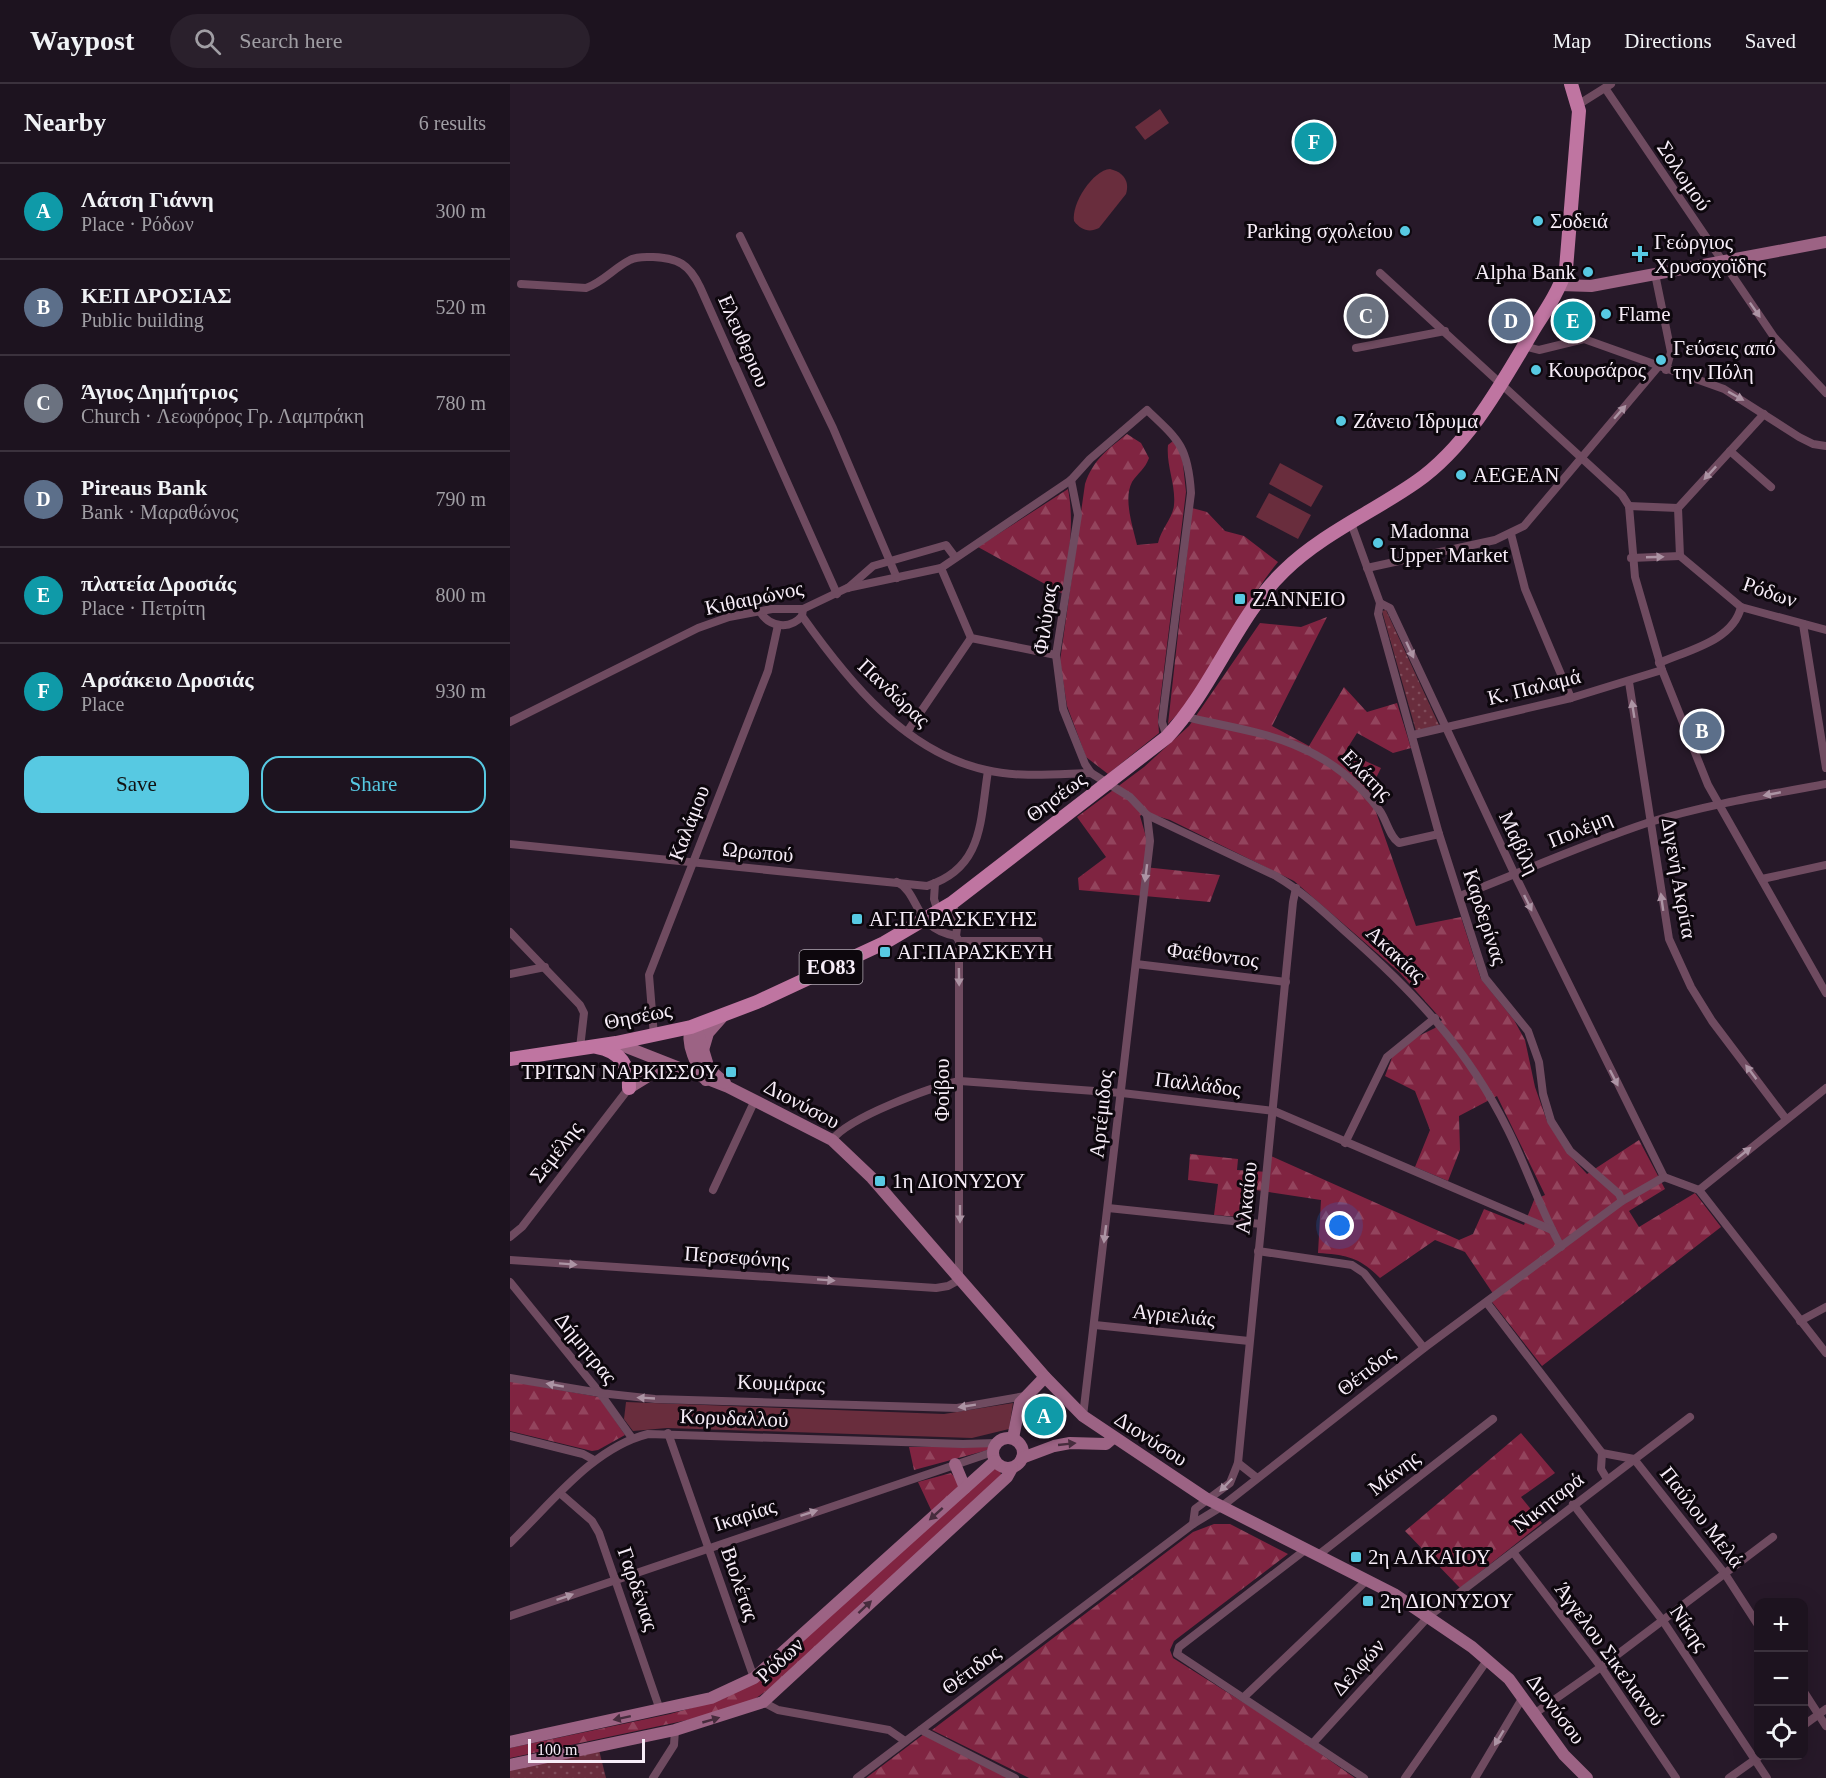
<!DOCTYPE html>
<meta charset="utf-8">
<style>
:root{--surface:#1d131f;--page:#2a202c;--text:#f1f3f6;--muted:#a09ea4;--line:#3b323d;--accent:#57c9e2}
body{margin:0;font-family:"Times New Roman",serif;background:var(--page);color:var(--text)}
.controls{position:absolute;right:18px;bottom:18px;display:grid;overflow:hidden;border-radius:12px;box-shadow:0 6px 24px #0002}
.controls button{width:54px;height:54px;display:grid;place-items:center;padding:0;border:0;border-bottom:2px solid var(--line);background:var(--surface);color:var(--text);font:30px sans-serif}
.scale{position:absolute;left:18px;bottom:15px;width:117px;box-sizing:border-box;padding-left:6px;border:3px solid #f7edf8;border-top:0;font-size:16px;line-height:21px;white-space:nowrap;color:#f7edf8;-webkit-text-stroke:4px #0d070d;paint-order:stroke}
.you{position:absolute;left:830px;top:1142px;width:21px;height:21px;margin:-15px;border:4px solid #fff;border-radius:50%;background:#1a73e8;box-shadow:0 0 0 9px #1a73e833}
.badge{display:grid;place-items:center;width:39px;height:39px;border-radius:50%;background:var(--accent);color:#fff;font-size:20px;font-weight:700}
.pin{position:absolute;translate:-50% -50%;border:3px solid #fff;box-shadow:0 2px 6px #0006}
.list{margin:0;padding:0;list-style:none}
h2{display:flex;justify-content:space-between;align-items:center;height:78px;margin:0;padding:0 24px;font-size:26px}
h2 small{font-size:20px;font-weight:400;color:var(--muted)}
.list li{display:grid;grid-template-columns:39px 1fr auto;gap:18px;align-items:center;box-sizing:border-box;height:96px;padding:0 24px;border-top:2px solid var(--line)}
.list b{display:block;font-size:22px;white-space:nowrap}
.list p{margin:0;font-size:20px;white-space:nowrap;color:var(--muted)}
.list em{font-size:20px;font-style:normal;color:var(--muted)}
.actions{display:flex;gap:12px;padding:18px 24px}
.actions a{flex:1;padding:14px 0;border:2px solid var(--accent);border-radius:18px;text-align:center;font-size:21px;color:var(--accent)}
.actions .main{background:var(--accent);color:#111}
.icon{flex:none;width:33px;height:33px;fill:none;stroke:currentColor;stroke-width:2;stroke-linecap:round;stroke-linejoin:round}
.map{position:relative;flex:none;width:1316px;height:1694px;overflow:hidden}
header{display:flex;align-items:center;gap:36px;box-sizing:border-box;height:84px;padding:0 30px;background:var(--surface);border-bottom:2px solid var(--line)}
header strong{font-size:28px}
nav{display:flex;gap:33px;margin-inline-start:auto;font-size:21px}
.search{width:420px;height:54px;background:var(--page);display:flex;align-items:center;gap:15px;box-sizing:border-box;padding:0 21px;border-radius:33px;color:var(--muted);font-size:22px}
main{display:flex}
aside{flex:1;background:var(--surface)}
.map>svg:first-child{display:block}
</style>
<header>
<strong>Waypost</strong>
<div class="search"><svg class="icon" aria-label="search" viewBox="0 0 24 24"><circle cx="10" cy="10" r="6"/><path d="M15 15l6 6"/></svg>Search here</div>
<nav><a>Map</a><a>Directions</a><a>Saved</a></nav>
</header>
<main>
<aside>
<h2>Nearby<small>6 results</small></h2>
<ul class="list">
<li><span class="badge" style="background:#0f9aa8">A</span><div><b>Λάτση Γιάννη</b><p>Place · Ρόδων</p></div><em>300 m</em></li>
<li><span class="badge" style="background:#5c6f8a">B</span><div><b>ΚΕΠ ΔΡΟΣΙΑΣ</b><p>Public building</p></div><em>520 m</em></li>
<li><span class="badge" style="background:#6b7280">C</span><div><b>Άγιος Δημήτριος</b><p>Church · Λεωφόρος Γρ. Λαμπράκη</p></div><em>780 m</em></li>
<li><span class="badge" style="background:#5c6f8a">D</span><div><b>Pireaus Bank</b><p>Bank · Μαραθώνος</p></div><em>790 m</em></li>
<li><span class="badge" style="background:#0f9aa8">E</span><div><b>πλατεία Δροσιάς</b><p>Place · Πετρίτη</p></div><em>800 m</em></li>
<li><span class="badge" style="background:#0f9aa8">F</span><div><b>Αρσάκειο Δροσιάς</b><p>Place</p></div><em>930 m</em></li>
</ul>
<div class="actions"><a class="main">Save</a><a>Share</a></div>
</aside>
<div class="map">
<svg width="1316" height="1694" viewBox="0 0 1316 1694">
<defs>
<pattern id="grass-dots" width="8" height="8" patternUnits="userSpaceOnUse" patternTransform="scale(1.5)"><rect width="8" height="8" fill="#692d3d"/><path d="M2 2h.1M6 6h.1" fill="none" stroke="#7f4c5a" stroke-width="1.8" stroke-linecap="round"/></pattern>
<pattern id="forest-firs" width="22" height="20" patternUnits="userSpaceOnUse" patternTransform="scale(1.5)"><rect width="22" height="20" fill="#802441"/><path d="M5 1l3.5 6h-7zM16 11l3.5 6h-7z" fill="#93445d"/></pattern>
</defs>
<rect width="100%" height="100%" fill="#271929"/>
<g fill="url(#grass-dots)">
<path d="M876,526L929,641L906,647L872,527Z"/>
<path d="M89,1666L96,1694H0V1686Z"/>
</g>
<g fill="url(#forest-firs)">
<path d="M617,350L631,359L639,374C635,385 628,389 622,398C613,415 623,443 627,461L648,459C651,445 663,434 664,421C666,400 656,382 658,361L663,357L672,371L676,408L648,634L649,649L598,690L576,673L557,622L550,577L575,400C583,376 598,365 617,350Z"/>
<path d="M558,405C565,441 558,475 553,510L468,463Z"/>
<path d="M682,424L697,428L715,447L734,452L768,478C727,528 705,595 658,640Z"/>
<path d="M817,533L762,642L799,662L834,603L857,628L887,619L901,664L883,669L847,649L835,668L871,684L859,708L906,842L951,833L971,895L1004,936L1015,956L1025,1003L1037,1037L1055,1066L1077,1090L1129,1056L1155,1105L1119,1127L1129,1143L1185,1109L1211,1143L1032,1282L982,1218L986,1214L955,1168L925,1156L870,1194C849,1173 837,1171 808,1169L811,1116L746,1106L742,1134L704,1131L708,1100L678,1096L680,1070L728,1075L727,1086L758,1088L761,1072L949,1156L963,1150L974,1125L1014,1141L1024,1116L1035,1111L987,1012L949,1032L950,1066L938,1097L905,1083L920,1046L905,1007L875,992L886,963L925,944L932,936L890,889L784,797L660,736L634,728L630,732L637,756L634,783L710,791L700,818L569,806L568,794L596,773L567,733L634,683L679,642L750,539L791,543Z"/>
<path d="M0,1297L89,1313L115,1351L88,1366L82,1367L0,1347Z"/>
<path d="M1011,1349L1045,1389L1011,1413L1032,1439L950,1504L895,1447Z"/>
<path d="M479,1362L478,1366L404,1386L399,1363Z"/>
<path d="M486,1385L490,1387L491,1391L269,1598L242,1617L215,1628L0,1674V1664L160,1630L213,1615L481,1386Z"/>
<path d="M441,1389L448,1397V1404L422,1428L408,1398Z"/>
<path d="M704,1440H720L778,1470L664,1557L660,1566L663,1574L774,1644L845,1694H519L422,1646L683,1448Z"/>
<path d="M414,1650L503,1694H356Z"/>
</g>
<g fill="#692d3d">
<path d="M650,25L659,39L635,56L625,43Z"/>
<path d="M600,85C613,88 620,97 616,110L589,144C579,149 571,146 564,137C561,120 583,86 600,85Z"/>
<path d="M770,379L813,402L801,423L759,400Z"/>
<path d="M759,409L801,431L788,455L746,433Z"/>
<path d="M116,1318L434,1330L503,1319L499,1345L462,1354L157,1344L123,1347L114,1335Z"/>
</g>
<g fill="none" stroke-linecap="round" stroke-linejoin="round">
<g stroke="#6f4b60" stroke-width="8">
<path d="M1095,4L1264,253L1316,309"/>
<path d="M1066,22L1101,0"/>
<path d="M230,152L323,344L387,494"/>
<path d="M870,189L1112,411L1119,422L1125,493L1152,586L1198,701L1316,909"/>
<path d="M1145,190L1161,268L1156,286"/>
<path d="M11,200L76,204C93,198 104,184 120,176C127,172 135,173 143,173C168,174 179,180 190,203L327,510"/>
<path d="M1014,262L1029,266L1074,255L1214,305L1289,353L1303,360L1316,362"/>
<path d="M846,264L935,247"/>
<path d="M1220,367L1261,403"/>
<path d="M561,396L568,431L546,571L553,625L575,680L581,689L620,713L637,731L766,792C793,808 814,828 837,849C904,908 958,965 998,1046C1017,1084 1030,1125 1051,1163"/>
<path d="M1119,422L1168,424"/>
<path d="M841,439L870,519L880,524L1005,791L1154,1093"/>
<path d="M1001,450L1015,505L1061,614"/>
<path d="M1170,472L1168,424L1254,330"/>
<path d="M1170,472L1231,523L1316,546"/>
<path d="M1121,474L1170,472"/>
<path d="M431,484L461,554L546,571"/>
<path d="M857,484L985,456L1014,442L1148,283"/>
<path d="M338,504L363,482L436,461L445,473"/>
<path d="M293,525L292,532C338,597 395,668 476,686C510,694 547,690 581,689"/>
<path d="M251,529C260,543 280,546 292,532"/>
<path d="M1293,540L1316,684"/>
<path d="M1149,579C1178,566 1223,557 1231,523"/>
<path d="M1119,598L1159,855L1181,903L1202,937L1276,1035"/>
<path d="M676,633C745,649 800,653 852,706C859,713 865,720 870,727C877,737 879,752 889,759L929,750"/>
<path d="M0,638L188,544L219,533L262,525H293L337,504L431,484L561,396L580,375L637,326C669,356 678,363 681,409L652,638L657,653"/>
<path d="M397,648L461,554"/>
<path d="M903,651L1061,614L1152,586"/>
<path d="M0,760L417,802C474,784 470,736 478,687"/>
<path d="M1252,795L1316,781"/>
<path d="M387,798C411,810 402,844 446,852"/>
<path d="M425,799L424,815L428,828"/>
<path d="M950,812C1012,788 1074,760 1137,739C1195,721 1256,711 1316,700"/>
<path d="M0,848L70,921L74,929L70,964"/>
<path d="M449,857H529"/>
<path d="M626,880L776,898"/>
<path d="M0,890L35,883"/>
<path d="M144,952L139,891L258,587L268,541"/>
<path d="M322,1056C339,1033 421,1003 450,997L612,1009L764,1027L1042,1146"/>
<path d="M835,1059L877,973L925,934"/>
<path d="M1154,1093L1189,1106L1316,1269"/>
<path d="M203,1106L245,1016"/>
<path d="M1189,1106L1316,1004"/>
<path d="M1112,1117L1154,1093"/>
<path d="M598,1124L751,1140"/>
<path d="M0,1153L12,1143L119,1004"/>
<path d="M748,1167L842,1181L854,1189L914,1264"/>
<path d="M0,1176L426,1204L438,1202L449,1196V857L446,852L448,836L442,819"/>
<path d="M0,1198L90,1309L122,1354"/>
<path d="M977,1219L1092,1369L1124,1375L1215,1490L1248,1541"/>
<path d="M1290,1237L1316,1223"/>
<path d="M585,1241L739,1257"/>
<path d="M0,1294L90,1309L145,1315L447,1324L515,1312"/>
<path d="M573,1332L640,757L637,731"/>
<path d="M158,1349L244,1594"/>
<path d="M0,1352L73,1370L84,1376"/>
<path d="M1092,1369L1091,1385L1097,1395"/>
<path d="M728,1379L747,1394"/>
<path d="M51,1410L82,1437L89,1449L150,1626"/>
<path d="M1063,1420L1153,1537L1257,1694"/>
<path d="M683,1440L685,1425L720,1399L728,1379L783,818L786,804"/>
<path d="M0,1459C41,1420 82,1364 138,1350L453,1360L486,1359"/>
<path d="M795,1466L669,1563L667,1570L854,1694"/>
<path d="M1003,1468L1091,1583L1166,1694"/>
<path d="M807,1472L983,1335"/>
<path d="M0,1532L483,1368"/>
<path d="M1294,1608L1316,1642"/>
<path d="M734,1613L857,1496"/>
<path d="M253,1618L268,1626L379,1646L395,1657"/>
<path d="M1024,1630L1091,1583L1263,1453"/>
<path d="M1294,1641L1316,1625"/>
<path d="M411,1646L505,1694"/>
<path d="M803,1659L919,1532L1180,1333"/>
<path d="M143,1694L164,1661L165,1646"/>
<path d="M347,1694L683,1440L711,1423L914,1264L1112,1117L1109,1110L1060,1067L1041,1037L1033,1010L1029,978L1018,947L975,894L929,750L868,530L870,519"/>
<path d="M895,1694L978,1575"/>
<path d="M965,1694L1013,1613"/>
<path d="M1219,1694L1250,1672"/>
</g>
<g stroke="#9c6384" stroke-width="12">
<path d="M1050,201L1081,202L1316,158"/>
<path d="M106,959L218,1003L322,1056L362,1094L535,1293L573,1332L697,1415L884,1510L962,1563L999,1595L1054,1671L1077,1694"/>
<path d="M193,966L198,949L213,932"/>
<path d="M196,996C187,983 175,959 181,943L188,949L199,985L215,999"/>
<path d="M119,1004L145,988L167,987"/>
<circle cx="498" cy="1369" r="15"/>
<path d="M503,1354L510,1319L535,1293"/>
<path d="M512,1374L544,1362L560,1359L596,1360L603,1354"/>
<path d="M445,1380L455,1404"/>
<path d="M0,1658L201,1614L244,1594L485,1377"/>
<path d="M0,1681L165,1646L253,1618L497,1393L502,1384"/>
</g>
<g stroke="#bf75a1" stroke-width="14">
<path d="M87,963C110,967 120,982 119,1004"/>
<path d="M0,975L106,959L181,943L247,918L374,859L442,819L657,653C703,604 727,532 774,487C812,450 863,428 906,398C958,362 992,299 1024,245C1036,226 1049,207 1056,185L1069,27L1061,0"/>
</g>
</g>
<defs><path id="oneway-solid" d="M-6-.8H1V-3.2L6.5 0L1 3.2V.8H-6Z" transform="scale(1.5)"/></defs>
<g fill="#ac94a4">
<use href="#oneway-solid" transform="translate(1245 226) rotate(55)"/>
<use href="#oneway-solid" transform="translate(1226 312) rotate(29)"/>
<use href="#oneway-solid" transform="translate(1110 328) rotate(-49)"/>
<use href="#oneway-solid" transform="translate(1200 389) rotate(133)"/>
<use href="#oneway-solid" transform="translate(1145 473) rotate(-2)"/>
<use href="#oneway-solid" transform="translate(900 566) rotate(65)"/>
<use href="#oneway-solid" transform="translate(1123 625) rotate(-99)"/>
<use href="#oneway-solid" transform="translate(1262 710) rotate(169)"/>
<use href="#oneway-solid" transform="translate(636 789) rotate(97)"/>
<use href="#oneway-solid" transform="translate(1152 818) rotate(-98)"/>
<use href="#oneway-solid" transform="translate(1018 819) rotate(64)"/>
<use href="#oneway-solid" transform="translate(449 893) rotate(89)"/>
<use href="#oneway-solid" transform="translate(1241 988) rotate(-127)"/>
<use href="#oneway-solid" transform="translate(1104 994) rotate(63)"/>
<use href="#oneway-solid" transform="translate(1234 1069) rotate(-39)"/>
<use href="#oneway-solid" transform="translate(450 1130) rotate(90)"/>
<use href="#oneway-solid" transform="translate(595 1150) rotate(97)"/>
<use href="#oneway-solid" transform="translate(58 1180) rotate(4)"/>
<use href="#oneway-solid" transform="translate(316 1196) rotate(4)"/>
<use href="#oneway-solid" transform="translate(45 1301) rotate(-170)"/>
<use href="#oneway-solid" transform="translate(136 1314) rotate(-177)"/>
<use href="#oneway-solid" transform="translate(457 1322) rotate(171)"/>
<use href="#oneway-solid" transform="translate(716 1401) rotate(134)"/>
<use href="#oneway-solid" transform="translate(299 1429) rotate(-18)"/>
<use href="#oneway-solid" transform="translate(55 1513) rotate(-19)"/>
<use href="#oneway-solid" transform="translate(989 1654) rotate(121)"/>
</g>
<g fill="#462c3d">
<use href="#oneway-solid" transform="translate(557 1360) rotate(-6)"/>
<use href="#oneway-solid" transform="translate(426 1430) rotate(138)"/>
<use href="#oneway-solid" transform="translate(355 1523) rotate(-43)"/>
<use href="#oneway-solid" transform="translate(112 1634) rotate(168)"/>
<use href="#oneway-solid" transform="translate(201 1636) rotate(-16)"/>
</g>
<g fill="#57c9e2" stroke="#0d070d" stroke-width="2">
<circle cx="1028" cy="137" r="6"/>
<circle cx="895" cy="147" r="6"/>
<path d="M1127 161h6v6h6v6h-6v6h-6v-6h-6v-6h6z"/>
<circle cx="1078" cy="188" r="6"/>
<circle cx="1096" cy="230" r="6"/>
<circle cx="1151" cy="276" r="6"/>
<circle cx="1026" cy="286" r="6"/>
<circle cx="831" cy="337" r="6"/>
<circle cx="951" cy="391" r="6"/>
<circle cx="868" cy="459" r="6"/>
<rect x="724" y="509" width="12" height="12" rx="3"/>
<rect x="341" y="829" width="12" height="12" rx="3"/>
<rect x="369" y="862" width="12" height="12" rx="3"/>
<rect x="215" y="982" width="12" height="12" rx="3"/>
<rect x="364" y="1091" width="12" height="12" rx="3"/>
<rect x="840" y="1467" width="12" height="12" rx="3"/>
<rect x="852" y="1511" width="12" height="12" rx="3"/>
</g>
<g text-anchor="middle" stroke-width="6" stroke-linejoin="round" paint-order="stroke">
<rect fill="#0d070d" stroke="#b1a8b2" stroke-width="1.5" x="289.5" y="866" width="63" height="34" rx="4.5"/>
<g font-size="20" font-weight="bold" fill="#f7edf8">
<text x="321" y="890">ΕΟ83</text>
</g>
<g font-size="21" fill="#f7edf8" stroke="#0d070d">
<text transform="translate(1174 92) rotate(56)" y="7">Σολωμού</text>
<text transform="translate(234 257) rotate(66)" y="7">Ελευθεριου</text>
<text transform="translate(1260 508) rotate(19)" y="7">Ρόδων</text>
<text transform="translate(244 514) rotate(-12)" y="7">Κιθαιρώνος</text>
<text transform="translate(535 535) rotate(-82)" y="7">Φιλύρας</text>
<text transform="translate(1024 603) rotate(-14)" y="7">Κ. Παλαμά</text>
<text transform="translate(384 609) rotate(43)" y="7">Πανδώρας</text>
<text transform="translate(857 691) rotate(45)" y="7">Ελάτης</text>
<text transform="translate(546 713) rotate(-37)" y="7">Θησέως</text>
<text transform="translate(179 739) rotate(-69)" y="7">Καλάμου</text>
<text transform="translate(1070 745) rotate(-22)" y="7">Πολέμη</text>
<text transform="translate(1009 759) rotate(65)" y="7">Μαβίλη</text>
<text transform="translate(248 768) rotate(5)" y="7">Ωρωπού</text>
<text transform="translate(1169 794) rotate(80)" y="7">Διγενή Ακρίτα</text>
<text transform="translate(975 833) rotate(72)" y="7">Καρδερίνας</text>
<text transform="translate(886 870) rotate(43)" y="7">Ακακίας</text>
<text transform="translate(703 871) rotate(7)" y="7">Φαέθοντος</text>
<text transform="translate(128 932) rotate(-11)" y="7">Θησέως</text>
<text transform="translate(688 1000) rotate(7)" y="7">Παλλάδος</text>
<text transform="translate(432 1006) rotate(-90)" y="7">Φοίβου</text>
<text transform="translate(292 1020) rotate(28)" y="7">Διονύσου</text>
<text transform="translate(591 1030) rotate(-84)" y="7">Αρτέμιδος</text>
<text transform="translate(46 1068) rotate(-52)" y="7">Σεμέλης</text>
<text transform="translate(736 1114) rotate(-84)" y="7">Αλκαίου</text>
<text transform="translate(227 1173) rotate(4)" y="7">Περσεφόνης</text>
<text transform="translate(664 1231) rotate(6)" y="7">Αγριελιάς</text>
<text transform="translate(76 1264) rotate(51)" y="7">Δήμητρας</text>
<text transform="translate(856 1287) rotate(-38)" y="7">Θέτιδος</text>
<text transform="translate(271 1299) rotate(2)" y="7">Κουμάρας</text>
<text transform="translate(224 1334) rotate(2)" y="7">Κορυδαλλού</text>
<text transform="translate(641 1355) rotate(33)" y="7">Διονύσου</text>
<text transform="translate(884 1389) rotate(-38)" y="7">Μάνης</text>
<text transform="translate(1038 1418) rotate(-38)" y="7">Νικηταρά</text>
<text transform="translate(235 1431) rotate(-18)" y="7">Ικαρίας</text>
<text transform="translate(1192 1433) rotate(52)" y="7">Παύλου Μελά</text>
<text transform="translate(230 1500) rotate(71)" y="7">Βιολέτας</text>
<text transform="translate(128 1505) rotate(71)" y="7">Γαρδένιας</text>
<text transform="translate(1179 1544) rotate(56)" y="7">Νίκης</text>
<text transform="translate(1100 1570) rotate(54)" y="7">Άγγελου Σικελιανού</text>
<text transform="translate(270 1576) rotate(-43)" y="7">Ρόδων</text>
<text transform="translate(848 1583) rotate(-48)" y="7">Δελφών</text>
<text transform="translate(461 1586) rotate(-37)" y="7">Θέτιδος</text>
<text transform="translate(1046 1625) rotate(53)" y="7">Διονύσου</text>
</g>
<g font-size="21" fill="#f7edf8" stroke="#0d070d" text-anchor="start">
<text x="1040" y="144">Σοδειά</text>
<text x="883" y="154" text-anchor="end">Parking σχολείου</text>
<text x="1144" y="165">Γεώργιος<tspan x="1144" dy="24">Χρυσοχοϊδης</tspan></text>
<text x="1066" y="195" text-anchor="end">Alpha Bank</text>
<text x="1108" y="237">Flame</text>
<text x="1163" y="271">Γεύσεις από<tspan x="1163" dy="24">την Πόλη</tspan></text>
<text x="1038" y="293">Κουρσάρος</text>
<text x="843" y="344">Ζάνειο Ίδρυμα</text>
<text x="963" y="398">AEGEAN</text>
<text x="880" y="454">Madonna<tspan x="880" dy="24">Upper Market</tspan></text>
<text x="742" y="522">ΖΑΝΝΕΙΟ</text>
<text x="359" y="842">ΑΓ.ΠΑΡΑΣΚΕΥΗΣ</text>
<text x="387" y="875">ΑΓ.ΠΑΡΑΣΚΕΥΗ</text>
<text x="209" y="995" text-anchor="end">ΤΡΙΤΩΝ ΝΑΡΚΙΣΣΟΥ</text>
<text x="382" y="1104">1η ΔΙΟΝΥΣΟΥ</text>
<text x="858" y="1480">2η ΑΛΚΑΙΟΥ</text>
<text x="870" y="1524">2η ΔΙΟΝΥΣΟΥ</text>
</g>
</g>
</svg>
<div class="controls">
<button>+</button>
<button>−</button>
<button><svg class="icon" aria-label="locate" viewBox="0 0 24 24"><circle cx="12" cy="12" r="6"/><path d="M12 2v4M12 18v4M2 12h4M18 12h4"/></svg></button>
</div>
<div class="scale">100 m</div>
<div class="you"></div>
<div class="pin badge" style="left:534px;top:1332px;background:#0f9aa8">A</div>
<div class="pin badge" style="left:1192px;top:647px;background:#5c6f8a">B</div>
<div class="pin badge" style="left:856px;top:232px;background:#6b7280">C</div>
<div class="pin badge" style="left:1001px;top:237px;background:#5c6f8a">D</div>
<div class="pin badge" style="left:1063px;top:237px;background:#0f9aa8">E</div>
<div class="pin badge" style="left:804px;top:58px;background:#0f9aa8">F</div>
</div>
</main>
